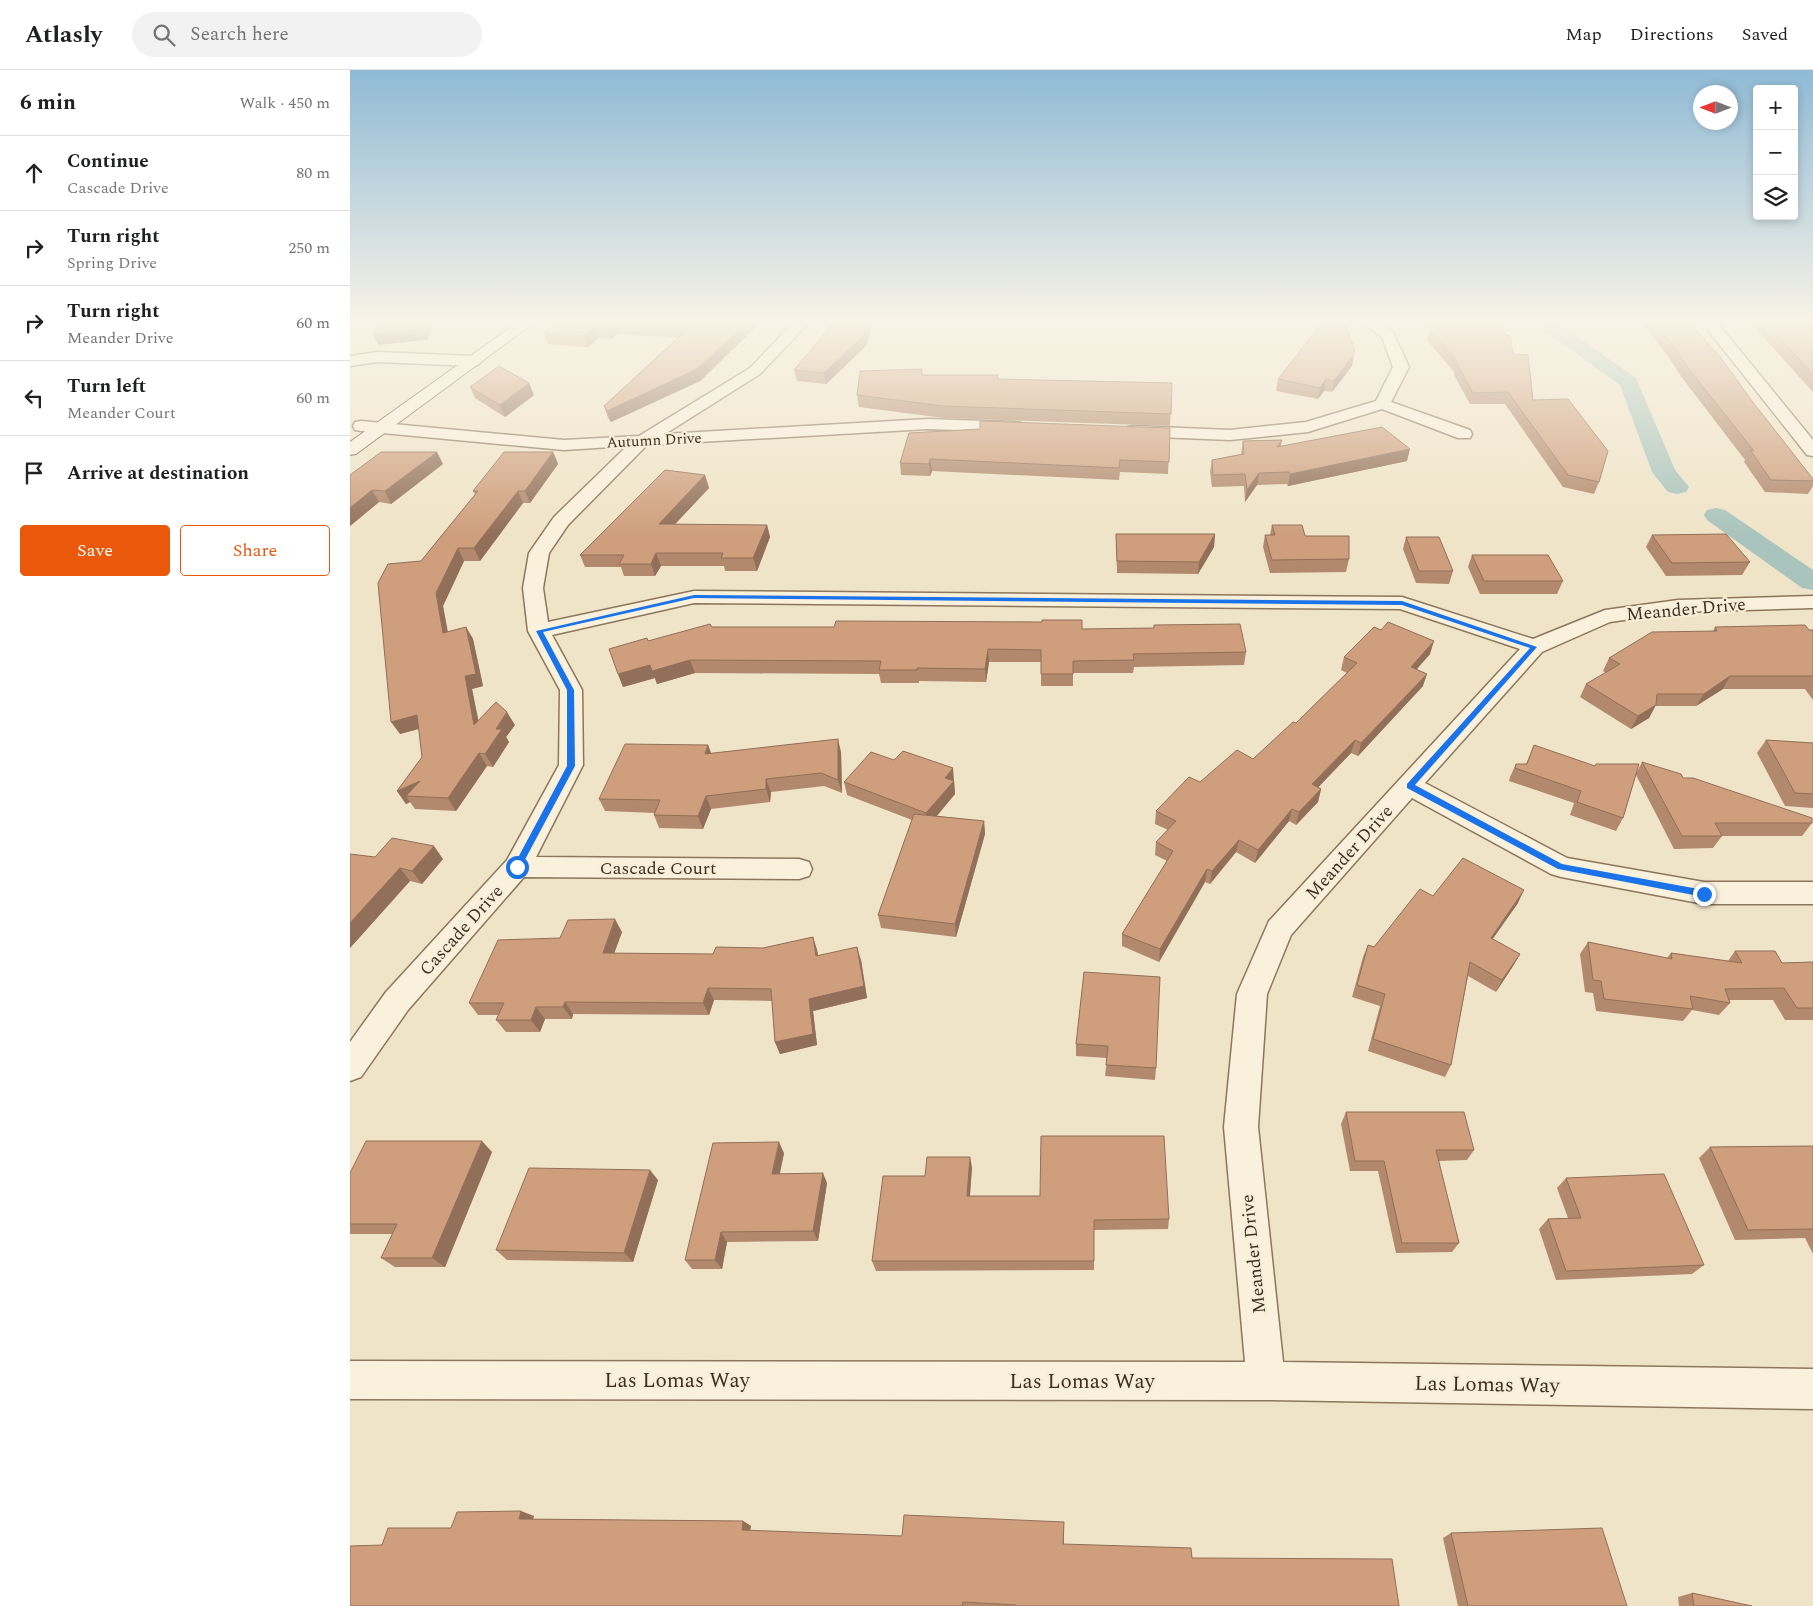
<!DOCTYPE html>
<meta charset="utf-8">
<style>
:root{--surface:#fff;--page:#f2f2f2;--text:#202124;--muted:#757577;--line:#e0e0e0;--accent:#ea580c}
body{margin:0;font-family:Spectral,serif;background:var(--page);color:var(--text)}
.controls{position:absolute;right:15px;top:15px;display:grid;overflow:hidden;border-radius:5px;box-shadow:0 2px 8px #0003}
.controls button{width:45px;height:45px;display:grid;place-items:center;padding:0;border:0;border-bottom:1px solid var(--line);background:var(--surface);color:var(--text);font:25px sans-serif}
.compass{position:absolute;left:1343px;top:15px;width:45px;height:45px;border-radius:50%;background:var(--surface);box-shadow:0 2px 8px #0003;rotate:270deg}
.stop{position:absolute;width:15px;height:15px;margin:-11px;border:4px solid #1a73e8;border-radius:50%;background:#fff}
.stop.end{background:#1a73e8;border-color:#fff;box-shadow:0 1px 5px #0008}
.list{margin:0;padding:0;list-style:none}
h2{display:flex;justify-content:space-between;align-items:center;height:65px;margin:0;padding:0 20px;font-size:21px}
h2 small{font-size:16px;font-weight:400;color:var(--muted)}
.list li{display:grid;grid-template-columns:32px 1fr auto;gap:15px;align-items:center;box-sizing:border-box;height:75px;padding:0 20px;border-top:1px solid var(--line)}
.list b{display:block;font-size:19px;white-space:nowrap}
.list p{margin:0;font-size:16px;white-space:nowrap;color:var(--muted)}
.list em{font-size:16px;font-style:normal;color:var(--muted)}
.actions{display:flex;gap:10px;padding:15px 20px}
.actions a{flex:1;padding:11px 0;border:1px solid var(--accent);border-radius:5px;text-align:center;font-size:18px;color:var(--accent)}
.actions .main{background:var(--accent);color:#fff}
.icon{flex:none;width:28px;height:28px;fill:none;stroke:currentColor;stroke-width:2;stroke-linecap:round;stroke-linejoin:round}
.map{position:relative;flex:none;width:1463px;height:1536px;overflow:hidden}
header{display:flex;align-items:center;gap:30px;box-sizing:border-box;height:70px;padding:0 25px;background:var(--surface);border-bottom:1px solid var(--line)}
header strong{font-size:24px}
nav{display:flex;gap:28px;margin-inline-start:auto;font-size:18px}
.search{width:350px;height:45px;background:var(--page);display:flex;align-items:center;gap:12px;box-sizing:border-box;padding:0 18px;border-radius:28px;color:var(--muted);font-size:19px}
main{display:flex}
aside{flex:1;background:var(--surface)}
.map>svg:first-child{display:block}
</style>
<header>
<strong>Atlasly</strong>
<div class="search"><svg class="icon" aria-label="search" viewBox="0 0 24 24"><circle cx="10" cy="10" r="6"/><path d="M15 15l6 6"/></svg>Search here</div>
<nav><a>Map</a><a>Directions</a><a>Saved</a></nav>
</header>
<main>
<aside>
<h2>6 min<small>Walk · 450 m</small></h2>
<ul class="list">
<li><svg class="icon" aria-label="ahead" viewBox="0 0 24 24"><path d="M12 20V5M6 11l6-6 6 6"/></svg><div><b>Continue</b><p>Cascade Drive</p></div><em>80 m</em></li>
<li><svg class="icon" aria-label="right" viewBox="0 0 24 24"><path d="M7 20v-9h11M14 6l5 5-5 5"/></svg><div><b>Turn right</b><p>Spring Drive</p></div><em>250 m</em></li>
<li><svg class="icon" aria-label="right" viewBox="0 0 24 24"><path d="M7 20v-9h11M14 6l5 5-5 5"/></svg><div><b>Turn right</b><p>Meander Drive</p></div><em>60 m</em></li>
<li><svg class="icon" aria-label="left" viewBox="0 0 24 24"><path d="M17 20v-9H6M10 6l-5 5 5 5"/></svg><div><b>Turn left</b><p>Meander Court</p></div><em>60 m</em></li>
<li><svg class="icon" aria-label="arrive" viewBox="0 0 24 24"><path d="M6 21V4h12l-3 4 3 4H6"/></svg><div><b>Arrive at destination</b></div></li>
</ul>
<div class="actions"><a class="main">Save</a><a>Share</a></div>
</aside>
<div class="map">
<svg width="1463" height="1536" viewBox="0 0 1463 1536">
<rect width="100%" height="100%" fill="#f0e4c8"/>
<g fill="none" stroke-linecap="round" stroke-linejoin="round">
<g fill="#a9c4bc" fill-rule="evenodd">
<path d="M1192,250H1211L1215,258L1286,308L1325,400L1339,417L1336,422L1327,424L1318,422L1302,402L1270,315L1196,262Z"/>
<path d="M1366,438L1375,440L1463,500V520L1452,518L1357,450L1354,445L1357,440Z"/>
</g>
<g stroke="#8d765c" stroke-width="3">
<g id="street">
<path d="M446,250H461L410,304L315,364L578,349L665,352L671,353L673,357L671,361L665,362L578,359L297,375L218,455L199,483L193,518L198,552L344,521L1052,527L1183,569L1255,540L1328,530L1463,526V538L1328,542L1260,552L1192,582L1075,713L1217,788L1354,812H1463V834H1354L1211,807L1201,804L1062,728L941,865L917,924L908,1057L933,1292L1463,1299V1339L916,1330L0,1329V1291L895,1292L874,1057L887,924L919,851L1170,579L1050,539L344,533L202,565L232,620L233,695L186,787L449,789L459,792L462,799L459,806L449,809L174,807L58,940L11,1007L0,1011V972L36,922L157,790L209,695L210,620L178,561L173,518L179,483L204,447L277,376L214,380L11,361L5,360L3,356L5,352L11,351L214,370L289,366L400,298Z"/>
<path d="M1010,250H1027L1043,262L1059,297L1041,332L1120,360L1122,364L1120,368H1108L1032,339L958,362L880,370L784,366L778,365L776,361L778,357L784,356L880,360L956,352L1026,331L1043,297L1032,267Z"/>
<path d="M1350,250H1365L1463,370V386L1457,385Z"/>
<path d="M27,282L124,286L129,288L132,291L129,294L124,296L27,292L0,296V286Z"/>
</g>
</g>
<g stroke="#6f573f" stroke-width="2">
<path id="secondary" d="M171,250H188L6,384L0,385V372Z"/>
</g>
<use href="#street" fill="#faf1dc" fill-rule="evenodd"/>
<use href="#secondary" fill="#faf1dc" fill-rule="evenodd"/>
</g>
<g fill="#b2896c">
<path d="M211,250H413L350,311L261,352L258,348L254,336L327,268L268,264L261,269L249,268L238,277L198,274L194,263Z"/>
<path d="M486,250H524L516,276L476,314L447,311L444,300Z"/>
<path d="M1062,250H1150L1155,265L1183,330L1249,412L1244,424L1213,417L1155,334H1120L1104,305V302L1077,270L1080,258Z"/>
<path d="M1283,250H1337L1463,409V416L1458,424L1415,422L1394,392L1395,390L1333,309L1318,286L1291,252H1284Z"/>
<path d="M1398,250H1462L1463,251V322Z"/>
<path d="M1002,296L982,322L974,321L968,329L926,321L928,309Z"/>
<path d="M573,305H648V309L822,313L820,356L594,348L509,337L507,325Z"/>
<path d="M120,317L184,325L155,347L125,328Z"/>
<path d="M820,358L818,404L770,402L769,410L582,401L580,406L551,405L550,393Z"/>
<path d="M932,370L931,376L1057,391L938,416L937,414L907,415L895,432L894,416L862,417L860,402L862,390L891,384L893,371Z"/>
<path d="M203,382L208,394L180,433H173L130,491H114L93,536L98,562L116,557L123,569L133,616L122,619L128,650L165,655L156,667L159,672L143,697L137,696L106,741L65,739L60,732L56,734L47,721L72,687L69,659L50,664L71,491L125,424L123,421Z"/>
<path d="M93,394L41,434L29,432L0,456V405Z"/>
<path d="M355,405L359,418L325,454L417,455L420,467L407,501H375L374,496H311L305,506H274L271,497H235L230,485Z"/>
<path d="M922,455L955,466L999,489L996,502L920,503L913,477L915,465H920Z"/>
<path d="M766,464H865L864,477L848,504L767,503Z"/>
<path d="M1302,465L1400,492L1392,505L1316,506L1296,477Z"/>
<path d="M1056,467L1103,501L1099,514L1066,513L1053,479Z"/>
<path d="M1122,485L1213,511L1207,524H1130L1118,497Z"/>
<path d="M804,555L896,582L894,595L784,597L783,603H723V616H691V592H639L636,612L569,611V613H531L529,604L345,603L307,614L305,608L273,617L268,604L298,571L362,557L732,559L804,558Z"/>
<path d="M1365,557L1463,560V630L1455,619H1373L1346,636H1305L1299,648L1281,659L1230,627L1236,614L1256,603L1253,601L1259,588L1363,561Z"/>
<path d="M1080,584L1067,599L1073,616L1008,686L1001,683L968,717L971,719L968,732L946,755L939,751L905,793L886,782L860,814L855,812L809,892L772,876V864L817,791L805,785L806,772L818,760L805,754L806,741L850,712L903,689L946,653L997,603L991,600L994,587Z"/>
<path d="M1416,670L1463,673V738L1435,736L1407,683Z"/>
<path d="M358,675L361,683L491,682L492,723L474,716L421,722L420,732L361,739L353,759L309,758L304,745L305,743L255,741L249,729Z"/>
<path d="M1184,675L1245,696L1287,702L1292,692L1333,708L1462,753L1452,766H1372L1363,778L1324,779L1286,705L1273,748L1266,761L1220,745L1224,733L1159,711L1160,707L1166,694H1176Z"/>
<path d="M604,711L605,724L587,746L634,751L635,764L606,867L531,858L528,845L562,750L497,725L494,712Z"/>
<path d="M0,784L25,787L93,789L72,814L60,811L0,878Z"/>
<path d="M1083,826L1168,833L1142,869L1170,884L1163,896L1146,922L1118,906L1101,995L1095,1007L1018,981L1030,936L1002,927L1013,887L1018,875L1024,877Z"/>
<path d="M272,862L264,883L363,884L413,878L463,867L467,880L468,885L511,890L517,928L463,941L467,975L430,984L425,972L422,931L364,930L359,945L223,944L222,949H195L190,962H156L146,950L149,945H128L119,933L210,868Z"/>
<path d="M1238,872L1317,888L1321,883L1378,891L1385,881L1432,893L1463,892V950H1435L1423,930H1379L1380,933L1369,945L1342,940L1333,951L1246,941L1243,923L1235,922L1230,884Z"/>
<path d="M734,902L806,998L805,1010L755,1006L757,988L726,986V974Z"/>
<path d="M996,1042L1124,1080L1117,1090L1088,1091L1109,1173L1102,1182L1046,1183L1028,1101H1000L991,1054Z"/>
<path d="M1463,1076V1184L1455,1168L1385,1170L1349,1088L1360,1077Z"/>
<path d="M142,1082L95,1197H45L31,1188L42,1164H0V1103Z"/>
<path d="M434,1083L430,1104L477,1113L468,1171L377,1172L372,1199H342L335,1190Z"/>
<path d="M622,1097L620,1126L819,1149L818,1159L744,1160V1200L526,1201L522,1191L575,1106Z"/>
<path d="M1216,1108L1354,1195L1342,1204L1206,1210L1189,1159L1198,1149L1218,1148L1207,1118Z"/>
<path d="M308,1110L283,1192L157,1190L146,1180Z"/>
<path d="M184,1446L183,1449L393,1451L401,1456L400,1461L552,1466L714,1452V1475L842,1488L1049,1536H0L32,1475L101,1458Z"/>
<path d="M1101,1463L1277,1536H1108L1093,1468Z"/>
<path d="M1342,1523L1402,1536H1329L1328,1527Z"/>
</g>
<g fill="#916f58">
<path d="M0,250H26L0,254Z"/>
<path d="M76,250H85L77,270L28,275L23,264Z"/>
<path d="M399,250H413L350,311L261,352L257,341Z"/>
<path d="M519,250H524L516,276L476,314L474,303Z"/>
<path d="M264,253L268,264L261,269L257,258Z"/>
<path d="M246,257L249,268L238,277L234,266Z"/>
<path d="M1004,284L1002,296L982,322L984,311Z"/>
<path d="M976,309L974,321L968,329L970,318Z"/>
<path d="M179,313L184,325L155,347L150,335Z"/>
<path d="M1060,379L1057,391L938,416L940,404Z"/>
<path d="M87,382L93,394L41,434L35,421Z"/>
<path d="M203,382L208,394L180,433L175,421Z"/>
<path d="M580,389L582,401L580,406L579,394Z"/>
<path d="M909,403L907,415L895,432L897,420Z"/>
<path d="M355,405L359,418L313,467L309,454Z"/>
<path d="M22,420L29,432L0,456V438Z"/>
<path d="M168,421L173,433L130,491L124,478Z"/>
<path d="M417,455L420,467L407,501L403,488Z"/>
<path d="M865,464L864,477L848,504L849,492Z"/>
<path d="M108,478L114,491L93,536L100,576L93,563L86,523Z"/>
<path d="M306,483L311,496L305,506L301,494Z"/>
<path d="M116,557L123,569L133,616L122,619L132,668L124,655L115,606Z"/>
<path d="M1084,571L1080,584L1057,610L1061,597Z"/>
<path d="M638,579L639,592L636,612L635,599Z"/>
<path d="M340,590L345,603L307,614L305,608L273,617L268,604L300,595Z"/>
<path d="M1077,604L1073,616L1008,686L1011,673Z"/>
<path d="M1380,606L1373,619L1346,636L1354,624Z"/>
<path d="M1306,635L1299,648L1281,659L1288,646Z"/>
<path d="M157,642L165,655L156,667L159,672L143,697L135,684L146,659Z"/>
<path d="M67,645L75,657L50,664L41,652Z"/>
<path d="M488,669L491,682L492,723L488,710Z"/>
<path d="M1005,670L1001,683L959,727L962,714Z"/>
<path d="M358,675L363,688L355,684Z"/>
<path d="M129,683L137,696L106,741L98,728Z"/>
<path d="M603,698L605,724L578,756L576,743L595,708Z"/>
<path d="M416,709L421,722L420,732L416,719Z"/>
<path d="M70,711L56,726L60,732L56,734L47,721Z"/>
<path d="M971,719L968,732L946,755L949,742Z"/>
<path d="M356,726L361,739L353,759L348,746Z"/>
<path d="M942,739L939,751L905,793L908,780Z"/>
<path d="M634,751L635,764L606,867L605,854Z"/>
<path d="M889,770L886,782L860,814L862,801Z"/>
<path d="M84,776L93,789L72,814L62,801Z"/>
<path d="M50,798L60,811L0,878V853Z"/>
<path d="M857,799L855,812L809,892L810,879Z"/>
<path d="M1174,820L1168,833L1135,880L1141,868Z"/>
<path d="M265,849L272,862L260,895L253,883Z"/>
<path d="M463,867L467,880L470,898L466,886Z"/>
<path d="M507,877L511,890L517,928L463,941L467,975L430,984L425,972L459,929Z"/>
<path d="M1170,884L1163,896L1146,922L1152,910Z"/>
<path d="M358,918L364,930L359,945L353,933Z"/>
<path d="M215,932L223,944L222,949L213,937Z"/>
<path d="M186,937L195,949L190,962L181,950Z"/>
<path d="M132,1071L142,1082L95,1197L82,1188Z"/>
<path d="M429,1072L434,1083L427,1114L422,1104Z"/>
<path d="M620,1087L622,1097L619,1136L617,1126Z"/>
<path d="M300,1100L308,1110L283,1192L274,1183Z"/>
<path d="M473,1103L477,1113L468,1171L463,1161Z"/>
<path d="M371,1162L377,1172L372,1199L365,1190Z"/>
<path d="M171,1441L184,1446L181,1454L169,1449Z"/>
<path d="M393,1451L401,1456L399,1465L392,1460Z"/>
</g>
<g fill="#cf9f7d" stroke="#916f58">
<path d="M29,250H76L72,259L23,264Z"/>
<path d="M211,250H399L347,299L257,341L254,336L338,259L264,253L257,258L246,257L234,266L194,263Z"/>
<path d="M486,250H519L514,265L474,303L444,300Z"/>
<path d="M1082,250H1150L1155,265L1160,266L1163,284L1178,285L1183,330L1218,329L1258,381L1249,412L1218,405L1158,322L1123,323L1107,294H1109L1080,259Z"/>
<path d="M1302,250H1337L1371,288L1402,331L1463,409V411L1421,410L1400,380L1404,381L1338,298L1323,275Z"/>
<path d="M1413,250H1462L1463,251V256H1454L1463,265V304Z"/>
<path d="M970,255L996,256L1004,278V284L984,311L976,309L970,318L928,309Z"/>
<path d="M149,296L179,313L150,335L120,317Z"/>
<path d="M572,299V305H648L647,309L822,313L821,344L593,336L507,325L510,301Z"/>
<path d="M630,351L820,358L819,392L770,390L769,398L580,389L579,394L550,393L559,363L630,359Z"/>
<path d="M1032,357L1060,379L940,404L939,402L909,403L897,420L895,404L863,405L862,390L894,384L893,371L932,370L927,377Z"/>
<path d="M31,382H87L35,421L22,420L0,438V405Z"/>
<path d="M154,382H203L175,421H168L124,478H108L86,523L93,563L116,557L126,604L115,606L124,655L146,632L157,642L146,659H152L135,684L129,683L98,728L56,726L70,711L47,721L72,687L67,645L41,652L28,513L38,494L71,491L128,421H123Z"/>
<path d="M315,400L355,405L309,454L417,455L403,488H371L373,483H306L301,494H269L274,485H230Z"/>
<path d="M922,455H952L955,466H999V489L922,490L915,465H925Z"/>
<path d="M766,464H865L849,492L767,491Z"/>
<path d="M1376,464L1400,492L1322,493L1302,465Z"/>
<path d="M1056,467H1089L1103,501H1069Z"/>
<path d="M1122,485H1198L1213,511H1134Z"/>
<path d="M692,550H732V559L804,558V555L890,554L896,582L783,584L784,590L723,591V604H691V580L638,579L635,599L567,598V600H529L531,591L340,590L302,601L300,595L268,604L259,579L297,568L298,571L360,554L362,557H484L486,551L692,552Z"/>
<path d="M1038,552L1084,571L1061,597L1077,604L1011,673L1005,670L962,714L971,719L949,742L942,739L908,780L889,770L862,801L857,799L810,879L772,864L823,781L806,772L826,751L806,741L839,707L850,712L887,680L903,689L943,652L946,653L1007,593L994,587L1024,557L1031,560Z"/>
<path d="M1455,555L1459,560H1463V606H1380L1354,624H1307L1306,635L1288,646L1236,614L1270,594L1259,588L1302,562L1367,561L1365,557Z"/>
<path d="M488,669V710L471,703L416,709V719L356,726L348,746L304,745L310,730L249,729L275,674L358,675L355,684Z"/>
<path d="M1416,670L1463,673V724L1445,723Z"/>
<path d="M1184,675L1245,696L1246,694H1289L1273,748L1227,732L1231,721L1165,698L1166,694H1177Z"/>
<path d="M553,681L603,698L595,708L604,711L576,743L494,712L521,682L544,690Z"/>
<path d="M1292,692L1331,704L1333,708H1343L1462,748V753H1365L1372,766H1332Z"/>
<path d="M564,744L634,751L605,854L528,845Z"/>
<path d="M42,768L84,776L62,801L50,798L0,853V784L25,787Z"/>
<path d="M1113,788L1174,820L1141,868L1170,884L1152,910L1120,892L1101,995L1023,969L1035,924L1007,915L1018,875L1024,877L1070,819L1083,826Z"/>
<path d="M265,849L253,883L363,884L366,877L413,878L463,867L466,886L507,877L514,916L459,929L463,964L425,972L421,919L358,918L353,933L215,932L213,937H186L181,950H146L154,933H119L148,870L210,868L218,850Z"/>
<path d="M1238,872L1322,889L1321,883L1392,893L1385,881H1425L1432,893L1463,892V938H1447L1434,918L1375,919L1380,933L1340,926L1343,939L1254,929L1251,911L1243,910Z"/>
<path d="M734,902L810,907L806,998L756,995L758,976L726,974Z"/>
<path d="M996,1042H1114L1124,1080H1086L1109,1173H1052L1034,1091H1005Z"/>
<path d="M691,1066H814L819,1149L744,1150V1191H522L533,1106H575L577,1087H620L617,1126H690Z"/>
<path d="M16,1071H132L82,1188H31L47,1154H0V1103Z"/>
<path d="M429,1072L422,1104L473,1103L463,1161L371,1162L365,1190H335L363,1073Z"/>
<path d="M1463,1076V1159L1398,1160L1360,1077Z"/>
<path d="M179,1098L300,1100L274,1183L146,1180Z"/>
<path d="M1314,1104L1354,1195L1216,1201L1198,1149L1231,1148L1216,1108Z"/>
<path d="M171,1441L169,1449L393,1451L392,1460L552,1466L554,1445L714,1452L713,1474L841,1478L842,1488L1042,1489L1049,1536H666V1535L613,1532L612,1536H0V1476L32,1475L38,1458H101L107,1442Z"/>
<path d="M1252,1458L1277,1536H1118L1101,1463Z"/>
<path d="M1342,1523L1402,1536H1344Z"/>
</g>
<linearGradient id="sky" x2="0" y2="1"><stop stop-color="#8fbad6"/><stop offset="0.54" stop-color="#f8f3e6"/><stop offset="1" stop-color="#f8f3e6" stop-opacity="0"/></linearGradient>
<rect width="1463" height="465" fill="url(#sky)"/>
<path fill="#1a73e8" d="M344,525L1052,531L1187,577L1065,715L1212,794L1354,820L1358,824L1354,827L1208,799L1057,718V714L1180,578L1052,535L344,528L193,562L224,620L225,696L170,799H164L163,797L217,696V620L186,561Z"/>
<g text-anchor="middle" stroke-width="4.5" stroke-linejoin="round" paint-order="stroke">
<g font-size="15" fill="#3d2e20" stroke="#f7eed8">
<text transform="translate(304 370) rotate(-3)" y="5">Autumn Drive</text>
</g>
<g font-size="18" fill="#3d2e20" stroke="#f7eed8">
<text transform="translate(1336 539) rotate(-5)" y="6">Meander Drive</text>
<text transform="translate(999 782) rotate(-48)" y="6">Meander Drive</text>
<text x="308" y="804">Cascade Court</text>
<text transform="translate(111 860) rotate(-48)" y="6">Cascade Drive</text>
<text transform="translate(903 1184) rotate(-96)" y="6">Meander Drive</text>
</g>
<g font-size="21" fill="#3d2e20" stroke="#f7eed8">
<text x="327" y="1317">Las Lomas Way</text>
<text x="732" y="1318">Las Lomas Way</text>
<text transform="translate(1137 1314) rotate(1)" y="7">Las Lomas Way</text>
</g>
</g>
</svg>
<div class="controls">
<button>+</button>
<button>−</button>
<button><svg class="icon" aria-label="layers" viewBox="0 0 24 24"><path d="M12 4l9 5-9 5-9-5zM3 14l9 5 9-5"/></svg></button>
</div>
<svg class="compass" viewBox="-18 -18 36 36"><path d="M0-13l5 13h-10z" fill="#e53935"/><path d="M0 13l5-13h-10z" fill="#757577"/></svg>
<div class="stop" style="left:167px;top:797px"></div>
<div class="stop end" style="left:1354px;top:824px"></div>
</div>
</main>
